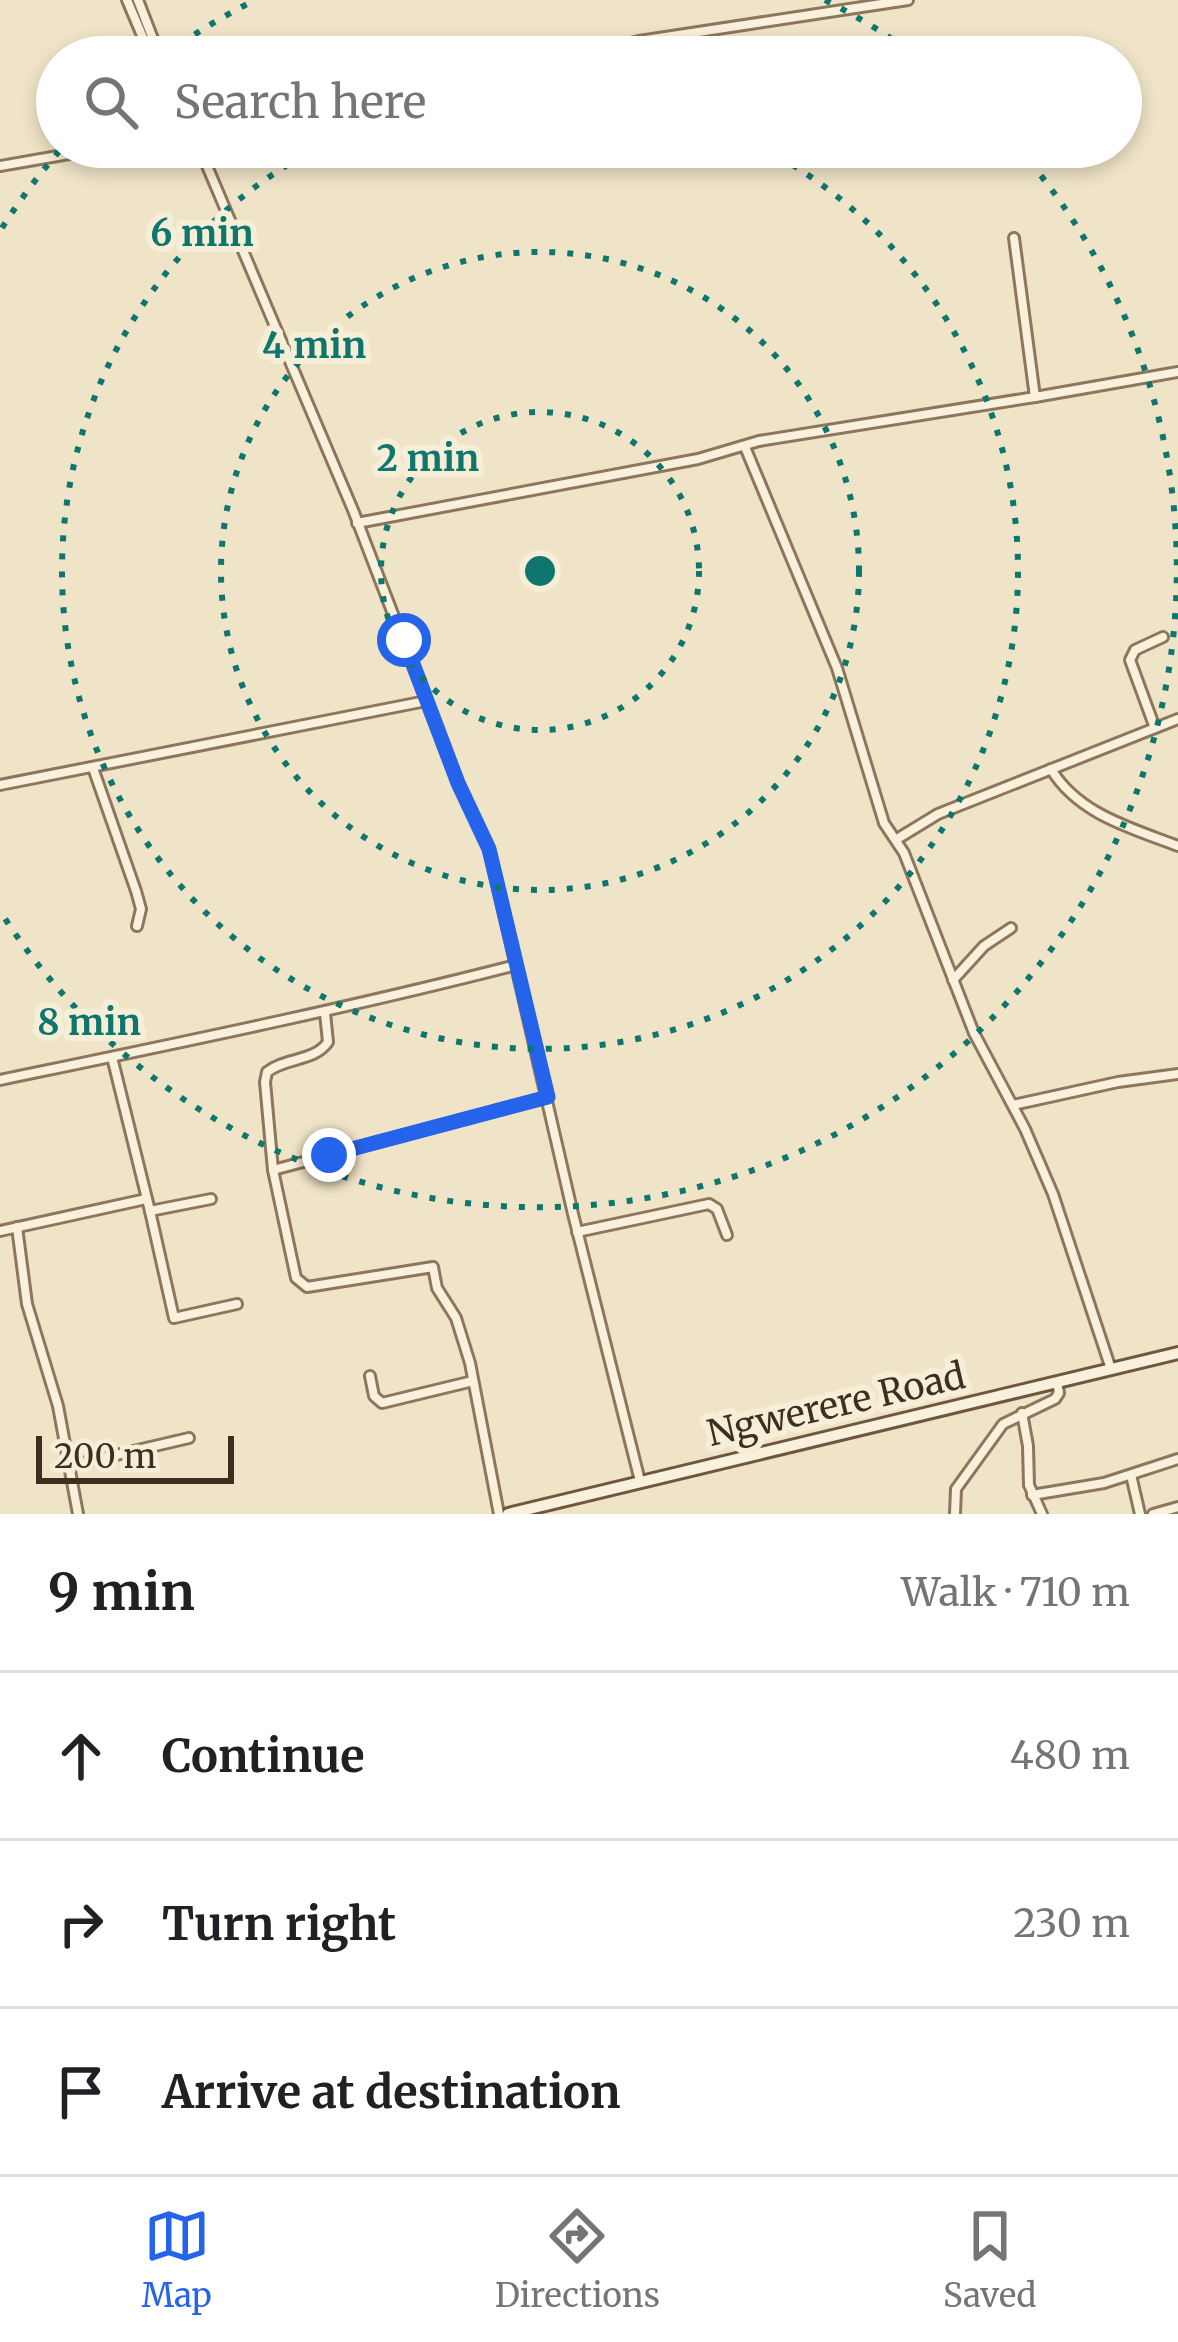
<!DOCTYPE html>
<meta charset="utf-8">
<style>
:root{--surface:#fff;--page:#f6f6f6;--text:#202124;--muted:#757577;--line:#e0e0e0;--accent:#2563eb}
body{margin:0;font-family:Merriweather,serif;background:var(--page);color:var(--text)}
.scale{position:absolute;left:36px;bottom:30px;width:198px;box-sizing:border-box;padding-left:12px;border:6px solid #3d2e20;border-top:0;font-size:33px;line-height:42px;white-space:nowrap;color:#3d2e20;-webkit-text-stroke:9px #f7eed8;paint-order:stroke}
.stop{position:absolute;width:36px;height:36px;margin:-27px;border:9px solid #2563eb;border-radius:50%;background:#fff}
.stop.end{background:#2563eb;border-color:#fff;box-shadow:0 3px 12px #0008}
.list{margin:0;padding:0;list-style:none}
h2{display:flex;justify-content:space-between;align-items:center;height:156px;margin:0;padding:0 48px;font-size:51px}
h2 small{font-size:39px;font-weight:400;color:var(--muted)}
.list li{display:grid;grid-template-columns:78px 1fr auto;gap:36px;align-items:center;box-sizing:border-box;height:168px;padding:0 48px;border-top:3px solid var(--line)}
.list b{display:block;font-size:45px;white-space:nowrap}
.list em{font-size:39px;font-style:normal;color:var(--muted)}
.icon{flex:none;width:66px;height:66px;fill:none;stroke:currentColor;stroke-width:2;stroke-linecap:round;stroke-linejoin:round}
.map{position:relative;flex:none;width:1178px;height:1514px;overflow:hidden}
.search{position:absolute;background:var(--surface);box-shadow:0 6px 18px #0003;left:36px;right:36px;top:36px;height:132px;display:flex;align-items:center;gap:30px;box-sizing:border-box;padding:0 42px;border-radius:66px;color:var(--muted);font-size:45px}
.sheet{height:660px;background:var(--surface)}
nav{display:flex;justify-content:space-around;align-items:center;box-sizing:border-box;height:168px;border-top:3px solid var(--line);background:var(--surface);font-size:33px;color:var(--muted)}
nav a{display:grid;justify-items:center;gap:6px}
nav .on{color:var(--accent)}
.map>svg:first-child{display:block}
</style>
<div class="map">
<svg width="1178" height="1514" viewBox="0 0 1178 1514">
<rect width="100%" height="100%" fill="#f0e4c8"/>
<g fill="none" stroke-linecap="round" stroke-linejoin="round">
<g stroke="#8d765c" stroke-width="14">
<g id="street">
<path d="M127,0L151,57"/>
<path d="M138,0L160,57"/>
<path d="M563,57L639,41L908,0"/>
<path d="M199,147L353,510L458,783L489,849L573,1214L640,1481"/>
<path d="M0,166L109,147"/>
<path d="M1014,238L1035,397L1178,372"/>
<path d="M745,447L837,668L884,823L904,853L974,1033L1025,1129L1053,1194L1111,1369"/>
<path d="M357,523L698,459L759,441L1035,397"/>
<path d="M1155,728L1130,660L1135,650L1163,637"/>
<path d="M93,768L136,891L141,909L137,926"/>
<path d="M1051,769C1078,814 1131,828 1178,846"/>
<path d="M0,785L426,701"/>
<path d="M897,839L938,814L1178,719"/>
<path d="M953,980L984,946L1011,928"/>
<path d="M325,1013L328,1042C314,1062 286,1057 267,1072L265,1082L273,1170L296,1278L307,1287L433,1267L437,1288L456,1318L470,1363L499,1514"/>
<path d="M112,1057L150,1211L211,1199"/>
<path d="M0,1080C173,1044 345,1009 516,965"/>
<path d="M1013,1105L1118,1082L1178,1074"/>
<path d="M273,1170L548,1097"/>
<path d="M150,1211L174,1318L237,1304"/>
<path d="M17,1227L27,1304L58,1406L78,1514"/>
<path d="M0,1231L146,1199"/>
<path d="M577,1232L709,1204L717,1209L727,1235"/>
<path d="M370,1376L374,1396L382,1403L473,1381"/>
<path d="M1022,1413L1028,1446L1029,1485L1042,1514"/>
<path d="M69,1466L189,1438"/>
<path d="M1131,1475L1140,1514"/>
<path d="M1032,1495L1104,1483L1178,1459"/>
<path d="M955,1514L956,1489L1003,1424L1055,1399L1059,1393L1057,1382"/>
<path d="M1153,1514L1178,1507"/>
</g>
</g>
<g stroke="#6f573f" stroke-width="16">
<path id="secondary" d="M508,1514L1178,1353"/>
</g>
<use href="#street" stroke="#faf1dc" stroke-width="8"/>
<use href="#secondary" stroke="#faf1dc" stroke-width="10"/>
</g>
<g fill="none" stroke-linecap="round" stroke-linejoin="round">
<path stroke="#2563eb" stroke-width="15" d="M329,1155L548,1097L489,849L458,783L404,640"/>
</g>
<g fill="none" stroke="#0f766e" stroke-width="6" stroke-dasharray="6 12">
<circle cx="540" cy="571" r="159"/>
<circle cx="540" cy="571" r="319"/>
<path d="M761 147A478 478 0 1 1 319 147"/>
<path d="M2 228A638 638 0 0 1 62 148M165 55A638 638 0 0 1 255 0M825 0A638 638 0 0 1 915 55M1018 148A638 638 0 1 1 2 914"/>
</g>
<g text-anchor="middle" stroke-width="12" stroke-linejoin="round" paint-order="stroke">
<g font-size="36" fill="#3d2e20" stroke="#f7eed8">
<text transform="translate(836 1404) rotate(-13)" y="13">Ngwerere Road</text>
</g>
</g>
<circle cx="540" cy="571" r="18" fill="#0f766e" stroke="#f7eed8" stroke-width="6"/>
<g font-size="36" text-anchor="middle" font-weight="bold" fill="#0f766e" stroke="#f7eed8" stroke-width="12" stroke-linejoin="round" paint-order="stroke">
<text x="202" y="246">6 min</text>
<text x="314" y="358">4 min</text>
<text x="428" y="471">2 min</text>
<text x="89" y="1035">8 min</text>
</g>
</svg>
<div class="scale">200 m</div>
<div class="stop" style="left:404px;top:640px"></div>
<div class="stop end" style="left:329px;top:1155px"></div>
<div class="search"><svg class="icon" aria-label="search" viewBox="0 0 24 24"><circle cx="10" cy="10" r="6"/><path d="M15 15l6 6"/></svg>Search here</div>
</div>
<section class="sheet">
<h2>9 min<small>Walk · 710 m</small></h2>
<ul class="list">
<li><svg class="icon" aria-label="ahead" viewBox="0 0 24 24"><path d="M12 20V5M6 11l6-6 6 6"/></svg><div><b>Continue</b></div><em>480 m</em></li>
<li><svg class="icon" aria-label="right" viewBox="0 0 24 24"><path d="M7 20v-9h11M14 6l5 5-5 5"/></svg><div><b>Turn right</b></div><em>230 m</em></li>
<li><svg class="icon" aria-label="arrive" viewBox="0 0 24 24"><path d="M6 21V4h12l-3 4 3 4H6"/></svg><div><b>Arrive at destination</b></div></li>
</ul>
</section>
<nav>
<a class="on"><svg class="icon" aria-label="map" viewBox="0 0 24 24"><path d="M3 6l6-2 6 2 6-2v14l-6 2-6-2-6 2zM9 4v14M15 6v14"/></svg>Map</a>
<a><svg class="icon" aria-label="directions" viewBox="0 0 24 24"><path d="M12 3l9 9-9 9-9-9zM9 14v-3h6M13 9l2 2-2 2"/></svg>Directions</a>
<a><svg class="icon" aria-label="saved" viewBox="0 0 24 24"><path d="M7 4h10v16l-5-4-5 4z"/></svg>Saved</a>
</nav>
